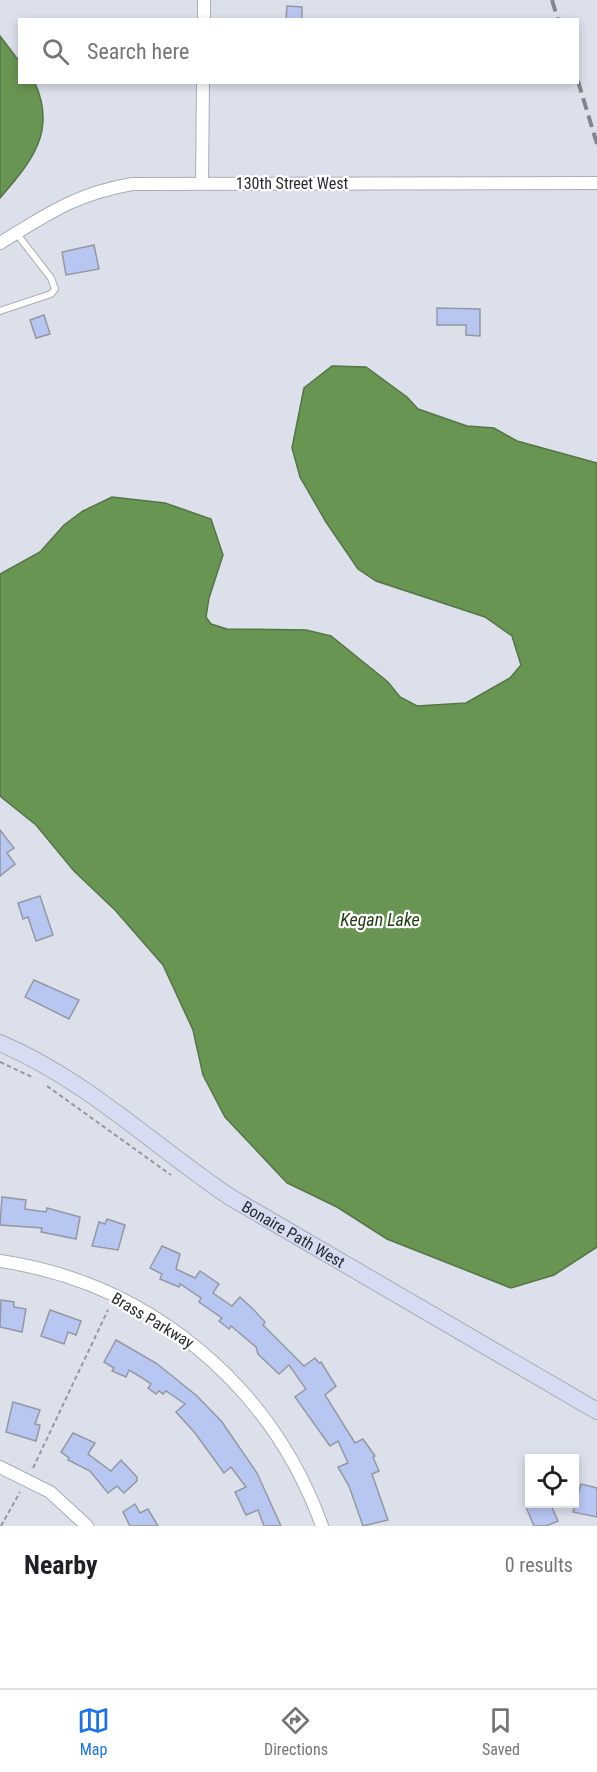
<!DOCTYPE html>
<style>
:root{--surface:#fff;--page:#f2f2f2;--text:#202124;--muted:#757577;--line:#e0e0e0;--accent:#1a73e8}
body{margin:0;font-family:"Roboto Condensed",sans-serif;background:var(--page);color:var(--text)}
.controls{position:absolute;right:18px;bottom:18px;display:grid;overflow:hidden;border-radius:0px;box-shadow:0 3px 9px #0003}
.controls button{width:54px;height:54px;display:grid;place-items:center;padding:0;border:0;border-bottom:2px solid var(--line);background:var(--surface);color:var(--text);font:30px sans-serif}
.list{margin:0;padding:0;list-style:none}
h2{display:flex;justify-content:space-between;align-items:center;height:78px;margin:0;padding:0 24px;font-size:26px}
h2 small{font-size:20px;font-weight:400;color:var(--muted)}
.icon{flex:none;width:33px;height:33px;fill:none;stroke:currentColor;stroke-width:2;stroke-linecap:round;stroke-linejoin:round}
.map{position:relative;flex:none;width:597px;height:1526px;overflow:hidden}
.search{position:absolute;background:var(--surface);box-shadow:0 3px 9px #0003;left:18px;right:18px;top:18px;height:66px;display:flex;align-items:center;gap:15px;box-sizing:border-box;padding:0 21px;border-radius:0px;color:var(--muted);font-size:22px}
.sheet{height:162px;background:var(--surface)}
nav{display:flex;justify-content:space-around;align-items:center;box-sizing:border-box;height:84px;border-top:2px solid var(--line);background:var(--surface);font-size:16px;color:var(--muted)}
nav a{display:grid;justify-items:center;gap:3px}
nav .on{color:var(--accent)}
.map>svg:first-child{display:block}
</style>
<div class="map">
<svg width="597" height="1526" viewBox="0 0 597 1526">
<rect width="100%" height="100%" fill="#dce0eb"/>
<g fill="#699552" stroke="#567547" stroke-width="1.5">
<path d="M0,36L19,61L20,82L35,83C57,132 31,162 0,198Z"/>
<path d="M332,366L366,367L407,397L418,409L467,426L494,428L517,441L597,463V1247L554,1275L511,1288L387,1239L337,1207L287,1183L225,1117L203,1075L193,1030L163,965L115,910L74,871L36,825L0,796V574L40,552L64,525L83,511L112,497L165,503L211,519L223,555L209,598L206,617L211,624L227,629L306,630L331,636L388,682L400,697L417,706L466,703L510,678L521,665L512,636L485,617L376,581L358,569L326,522L300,477L292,448L304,388Z"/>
</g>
<g fill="#b8c6f2" stroke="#9498a2" stroke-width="1.5">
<path d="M287,6L302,7V20H286Z"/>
<path d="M94,245L99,269L66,275L62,252Z"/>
<path d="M437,308L480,309V336L466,335V325H437Z"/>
<path d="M44,315L50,334L36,338L30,320Z"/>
<path d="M0,830L14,848L7,853L15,864L0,876Z"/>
<path d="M40,896L53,935L36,941L28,917L23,919L18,903Z"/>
<path d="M34,980L79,1000L69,1019L25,997Z"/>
<path d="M2,1197L26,1200L25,1209L46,1212L47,1208L80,1217L76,1239L41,1232L42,1228L0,1225Z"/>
<path d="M107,1219L125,1225L118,1250L92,1246L99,1222L105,1224Z"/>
<path d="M162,1246L180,1254L176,1269L195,1278L200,1271L219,1284L213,1293L232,1306L240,1297L254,1310L265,1322L263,1325L304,1366L315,1358L319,1363L321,1362L336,1386L325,1395L355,1443L363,1439L375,1456L373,1457L379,1471L372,1474L388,1520L363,1526L349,1486L338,1467L348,1463L338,1441L330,1446L295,1397L306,1389L289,1365L279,1374L258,1354L256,1347L231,1326L229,1329L219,1321L222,1318L199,1302L201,1298L180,1284L179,1287L160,1279L162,1274L150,1268Z"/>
<path d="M1,1300L14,1302V1307L26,1309L22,1332L0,1327Z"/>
<path d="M50,1310L81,1321L76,1335L68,1332L64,1344L41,1336Z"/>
<path d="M116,1340L156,1363L176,1379L197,1396L222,1422L257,1473L281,1526H264L258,1510L246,1515L235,1492L246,1487L231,1467L224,1473L195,1433L176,1412L185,1404L166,1391L163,1394L159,1391L156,1394L148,1388L151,1384L139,1376L129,1370L126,1377L112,1371L114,1368L104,1362Z"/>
<path d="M13,1402L40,1410L35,1424L40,1425L36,1441L6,1432Z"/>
<path d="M73,1433L95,1443L88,1454L111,1471L121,1460L137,1477V1481L124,1493L117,1486L108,1493L90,1471L68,1460L69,1458L61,1452Z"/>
<path d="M581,1484L597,1488V1517L573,1512Z"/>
<path d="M534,1503H550L558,1521L546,1526H534L526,1507Z"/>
<path d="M135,1504L140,1513L148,1509L158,1526H130L123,1512Z"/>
</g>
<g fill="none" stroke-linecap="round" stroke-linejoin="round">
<g stroke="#a9adb8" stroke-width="8">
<path id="lane" d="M0,311L51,294L55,289L51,278L17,234"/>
</g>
<g stroke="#a9adb8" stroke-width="14">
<g id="street">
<path d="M204,20V0"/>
<path d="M202,183L203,82"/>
<path d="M0,243C48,214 75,194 132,184L597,183"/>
<path d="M0,1261C150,1283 271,1385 322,1526"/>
<path d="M0,1467L50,1492L87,1526"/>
</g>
</g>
<g stroke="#a9adb8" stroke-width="18">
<g id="secondary">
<path id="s1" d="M0,1043C85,1079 153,1145 230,1197L597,1411"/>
</g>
</g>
<g stroke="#9498a0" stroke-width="2" stroke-dasharray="4.5 3" stroke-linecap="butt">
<path d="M0,1062L34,1078"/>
<path d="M47,1086L171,1175"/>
<path d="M33,1468L108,1310"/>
<path d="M1,1526L20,1492"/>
</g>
<use href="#lane" stroke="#fff" stroke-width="6"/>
<use href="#street" stroke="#fff" stroke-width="12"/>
<use href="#secondary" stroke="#d6dcf2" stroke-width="16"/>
<g stroke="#82858c" stroke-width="4" stroke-dasharray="12 6" stroke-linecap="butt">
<path d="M552,0L558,20"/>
<path d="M578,81L597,144"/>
</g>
</g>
<g text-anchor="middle" stroke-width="4.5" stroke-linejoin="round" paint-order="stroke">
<g font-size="16" fill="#282a2e" stroke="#fff">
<text x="292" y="189">130th Street West</text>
<text dy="6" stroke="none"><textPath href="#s1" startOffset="351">Bonaire Path West</textPath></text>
<text transform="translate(153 1320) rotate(31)" y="6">Brass Parkway</text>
</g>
<g font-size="18" font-style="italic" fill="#1f3c0c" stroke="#fff">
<text x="380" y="926">Kegan Lake</text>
</g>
</g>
</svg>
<div class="controls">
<button><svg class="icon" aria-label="locate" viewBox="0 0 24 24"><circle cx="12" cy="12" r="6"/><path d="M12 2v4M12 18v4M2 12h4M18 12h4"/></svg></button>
</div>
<div class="search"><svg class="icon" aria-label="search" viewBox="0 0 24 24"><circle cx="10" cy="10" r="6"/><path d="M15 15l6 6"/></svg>Search here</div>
</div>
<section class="sheet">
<h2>Nearby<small>0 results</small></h2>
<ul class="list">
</ul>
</section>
<nav>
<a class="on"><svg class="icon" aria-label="map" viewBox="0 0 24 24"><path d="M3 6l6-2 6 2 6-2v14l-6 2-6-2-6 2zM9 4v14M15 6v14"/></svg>Map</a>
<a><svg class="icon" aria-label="directions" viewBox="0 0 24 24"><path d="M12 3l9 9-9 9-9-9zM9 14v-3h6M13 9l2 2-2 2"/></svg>Directions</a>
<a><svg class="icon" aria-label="saved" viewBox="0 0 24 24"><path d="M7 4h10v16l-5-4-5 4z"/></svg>Saved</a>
</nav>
